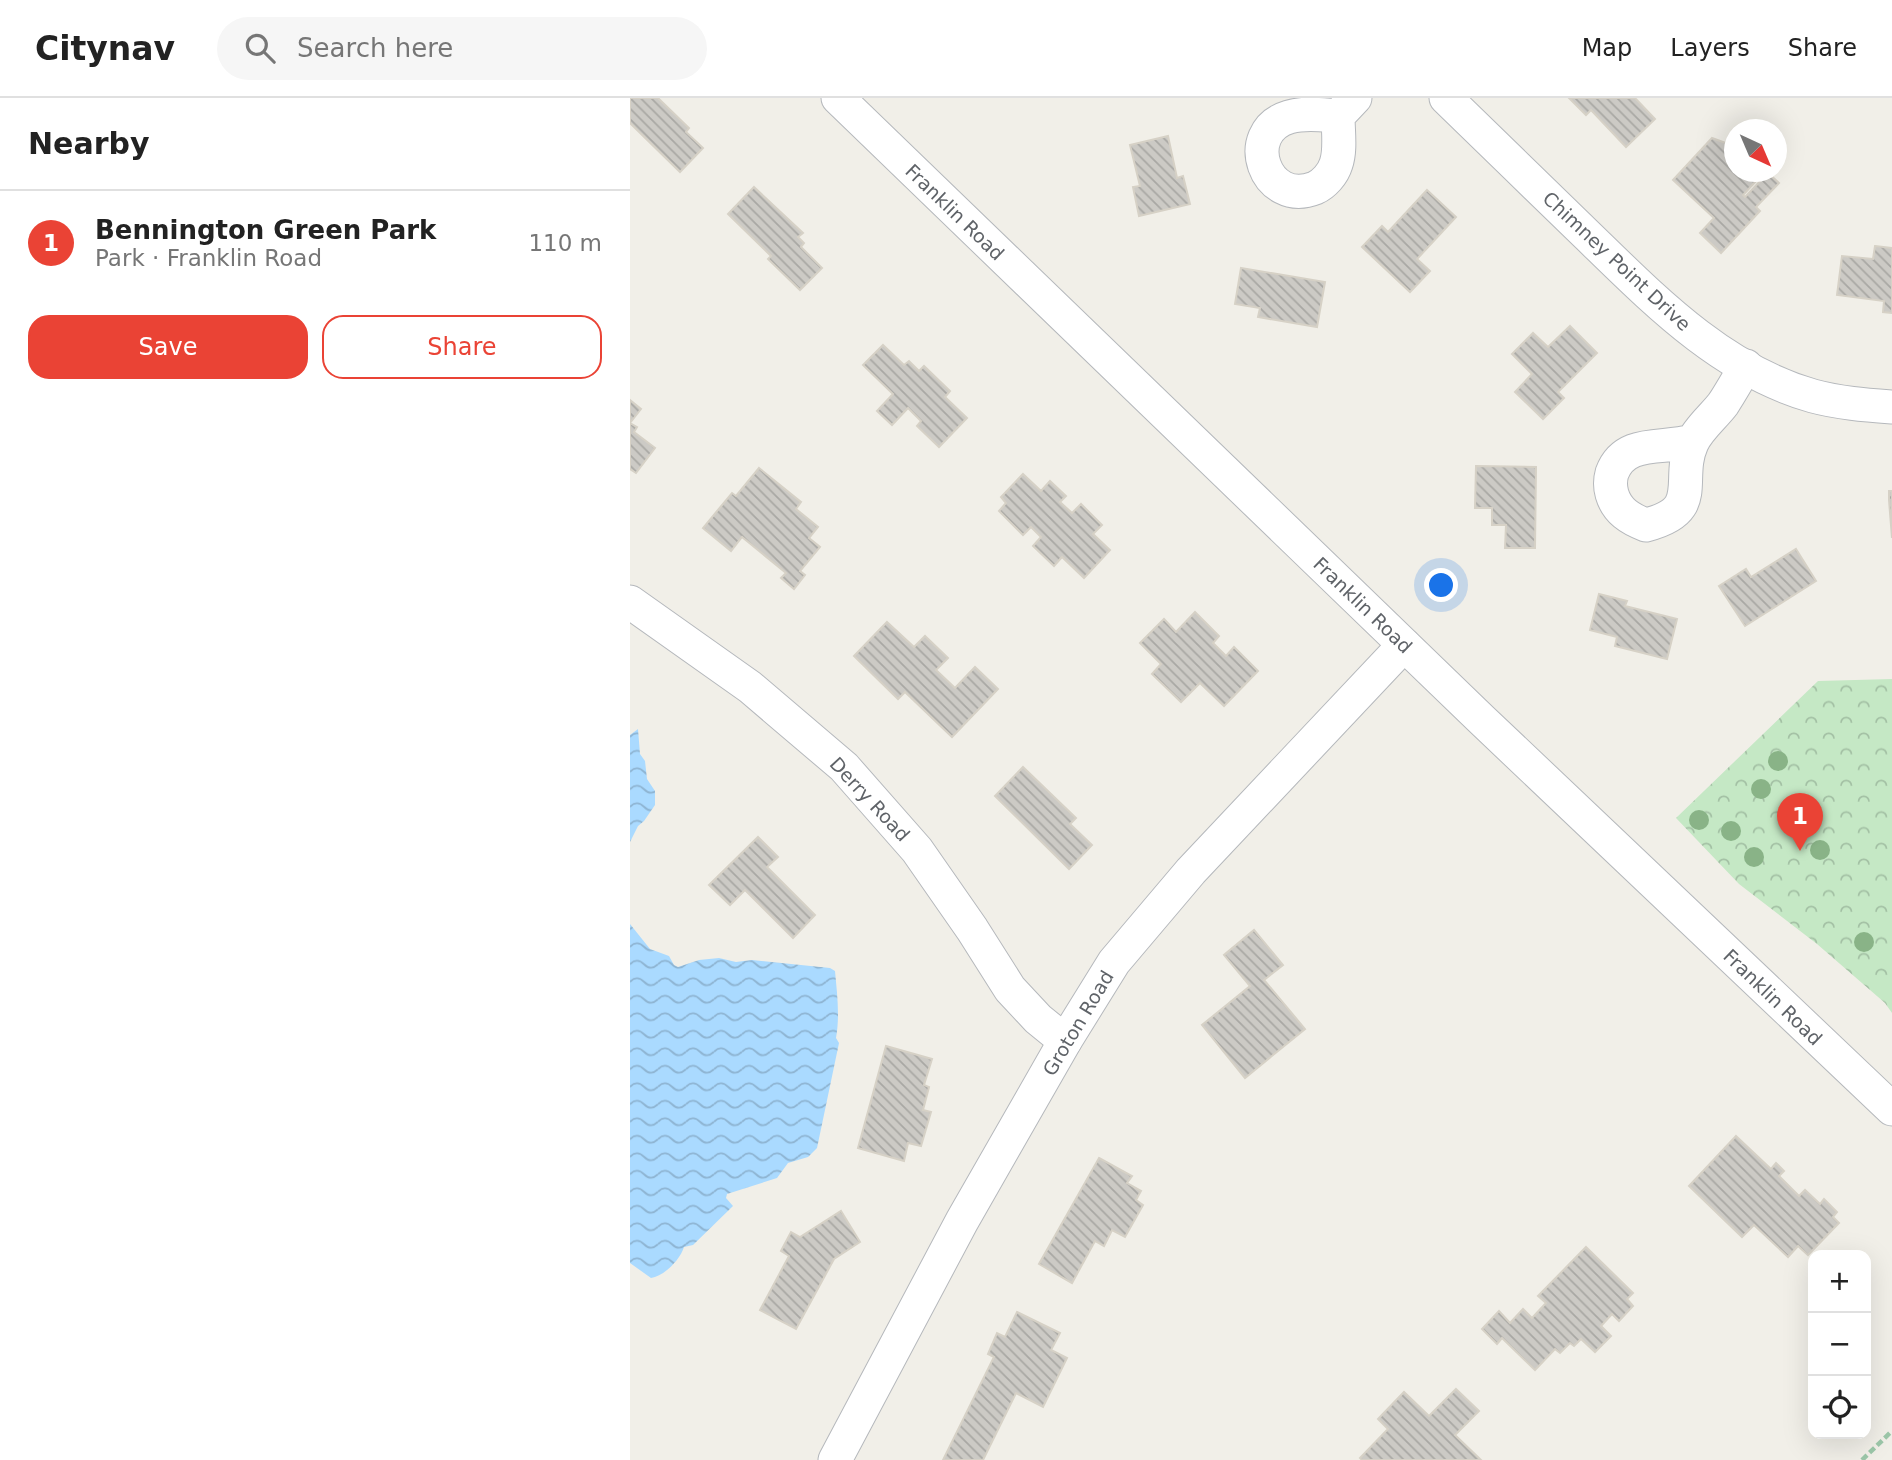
<!DOCTYPE html>
<meta charset="utf-8">
<style>
:root{--surface:#fff;--page:#f6f6f6;--text:#222;--muted:#767676;--line:#e0e0e0;--accent:#ea4335}
body{margin:0;font-family:"DejaVu Sans",sans-serif;background:var(--page);color:var(--text)}
.controls{position:absolute;right:21px;bottom:21px;display:grid;overflow:hidden;border-radius:14px;box-shadow:0 7px 28px #0002}
.controls button{width:63px;height:63px;display:grid;place-items:center;padding:0;border:0;border-bottom:2px solid var(--line);background:var(--surface);color:var(--text);font:35px sans-serif}
.compass{position:absolute;left:1094px;top:21px;width:63px;height:63px;border-radius:50%;background:var(--surface);box-shadow:0 7px 28px #0002;rotate:136deg}
.you{position:absolute;left:812px;top:488px;width:24px;height:24px;margin:-18px;border:5px solid #fff;border-radius:50%;background:#1a73e8;box-shadow:0 0 0 10px #1a73e833}
.badge{display:grid;place-items:center;width:46px;height:46px;border-radius:50%;background:var(--accent);color:#fff;font-size:23px;font-weight:700}
.pin{position:absolute;translate:-50% -58px;filter:drop-shadow(0 2px 4px #0008)}
.pin::after{content:'';position:absolute;top:37px;width:24px;height:21px;background:inherit;clip-path:polygon(0 0,100% 0,50% 100%)}
.list{margin:0;padding:0;list-style:none}
h2{display:flex;justify-content:space-between;align-items:center;height:91px;margin:0;padding:0 28px;font-size:30px}
h2 small{font-size:23px;font-weight:400;color:var(--muted)}
.list li{display:grid;grid-template-columns:46px 1fr auto;gap:21px;align-items:center;box-sizing:border-box;height:105px;padding:0 28px;border-top:2px solid var(--line)}
.list b{display:block;font-size:26px;white-space:nowrap}
.list p{margin:0;font-size:23px;white-space:nowrap;color:var(--muted)}
.list em{font-size:23px;font-style:normal;color:var(--muted)}
.actions{display:flex;gap:14px;padding:21px 28px}
.actions a{flex:1;padding:16px 0;border:2px solid var(--accent);border-radius:21px;text-align:center;font-size:24px;color:var(--accent)}
.actions .main{background:var(--accent);color:#fff}
.icon{flex:none;width:38px;height:38px;fill:none;stroke:currentColor;stroke-width:2;stroke-linecap:round;stroke-linejoin:round}
.map{position:relative;flex:none;width:1262px;height:1362px;overflow:hidden}
header{display:flex;align-items:center;gap:42px;box-sizing:border-box;height:98px;padding:0 35px;background:var(--surface);border-bottom:2px solid var(--line)}
header strong{font-size:33px}
nav{display:flex;gap:38px;margin-inline-start:auto;font-size:24px}
.search{width:490px;height:63px;background:var(--page);display:flex;align-items:center;gap:18px;box-sizing:border-box;padding:0 24px;border-radius:38px;color:var(--muted);font-size:26px}
main{display:flex}
aside{flex:1;background:var(--surface)}
.map>svg:first-child{display:block}
</style>
<header>
<strong>Citynav</strong>
<div class="search"><svg class="icon" aria-label="search" viewBox="0 0 24 24"><circle cx="10" cy="10" r="6"/><path d="M15 15l6 6"/></svg>Search here</div>
<nav><a>Map</a><a>Layers</a><a>Share</a></nav>
</header>
<main>
<aside>
<h2>Nearby<small></small></h2>
<ul class="list">
<li><span class="badge">1</span><div><b>Bennington Green Park</b><p>Park · Franklin Road</p></div><em>110 m</em></li>
</ul>
<div class="actions"><a class="main">Save</a><a>Share</a></div>
</aside>
<div class="map">
<svg width="1262" height="1362" viewBox="0 0 1262 1362">
<defs>
<pattern id="forest-crowns" width="20" height="18" patternUnits="userSpaceOnUse" patternTransform="scale(1.75)"><rect width="20" height="18" fill="#c5e8c5"/><path d="M2 6a3 3 0 1 1 6 0M12 15a3 3 0 1 1 6 0" fill="none" stroke="#a3c0a4"/></pattern>
<pattern id="water-waves" width="16" height="10" patternUnits="userSpaceOnUse" patternTransform="scale(1.75)"><rect width="16" height="10" fill="#aadaff"/><path d="M0 5q4-4 8 0t8 0" fill="none" stroke="#8eb4d2"/></pattern>
<pattern id="building-back-hatch" width="6" height="6" patternUnits="userSpaceOnUse" patternTransform="scale(1.75)"><rect width="6" height="6" fill="#cccac5"/><path d="M-1 5l2 2M0 0l6 6M5-1l2 2" fill="none" stroke="#a9a8a4"/></pattern>
</defs>
<rect width="100%" height="100%" fill="#f1efe8"/>
<path fill="url(#forest-crowns)" d="M1262,581V915L1255,905L1187,846L1109,786L1046,720L1188,583Z"/>
<g fill="url(#water-waves)">
<path d="M8,631L10,656L15,663L17,681L25,693V707L14,723L8,728L0,744V637Z"/>
<path d="M0,826L20,851L39,858L44,867L48,869L69,862L89,860L106,864L122,862L200,870L205,873C207,895 210,918 206,940L209,945L187,1050L178,1059L158,1065L147,1080L97,1096L96,1100L103,1108L63,1147L54,1149C50,1162 34,1178 21,1180L0,1165Z"/>
</g>
<g fill="url(#building-back-hatch)" stroke="#d6d1c6" stroke-width="2">
<path d="M0,0H28L59,30L56,34L73,50L50,74L0,25Z"/>
<path d="M939,0H1005L1025,21L996,49L961,12L956,17Z"/>
<path d="M538,38L547,80L553,78L560,106L509,118L503,89L510,88L500,47Z"/>
<path d="M1082,40L1104,48V74H1124L1127,82L1113,97L1115,99L1138,75L1149,85L1126,109L1130,113L1091,155L1070,135L1084,120L1043,82Z"/>
<path d="M124,89L173,135L168,139L174,145L171,149L192,170L170,192L138,161L141,158L98,116Z"/>
<path d="M797,92L826,119L787,161L800,173L780,194L732,149L752,128L758,134Z"/>
<path d="M1245,148L1262,150V215L1253,214L1254,203L1207,197L1212,158L1243,161Z"/>
<path d="M611,170L695,184L687,229L628,219L630,210L605,206Z"/>
<path d="M940,228L967,255L928,294L934,300L913,321L885,294L902,276L882,256L903,235L918,249Z"/>
<path d="M253,247L274,267L279,263L289,273L294,268L320,293L315,299L337,320L309,349L287,328L291,323L278,310L262,327L247,313L263,296L233,267Z"/>
<path d="M0,302L11,311L0,325L7,329L4,334L25,350L6,375L0,371Z"/>
<path d="M846,368L906,369L905,450H875L876,427H862V410H845Z"/>
<path d="M129,370L171,404L166,411L188,429L179,440L190,449L170,473L175,477L164,491L151,480L156,475L112,439L101,453L73,430L102,395L106,398Z"/>
<path d="M393,376L411,393L420,383L436,398L430,404L442,415L451,406L472,427L463,436L480,452L454,480L432,459L424,468L403,448L411,439L401,429L393,437L369,413L376,405L371,399Z"/>
<path d="M1259,393H1262V440L1259,402Z"/>
<path d="M1166,451L1186,483L1115,528L1089,488L1116,471L1121,479Z"/>
<path d="M969,496L997,503L995,508L1047,521L1037,561L985,548L987,539L960,532Z"/>
<path d="M565,514L589,538L583,545L596,558L604,549L628,573L594,608L570,585L551,604L522,576L531,566L510,545L534,521L546,534Z"/>
<path d="M257,524L284,549L295,538L318,560L306,572L325,590L345,569L368,591L322,639L275,594L268,601L224,558Z"/>
<path d="M393,669L446,720L440,726L462,747L439,771L365,698Z"/>
<path d="M128,739L148,759L137,769L185,817L163,840L115,792L100,807L79,787Z"/>
<path d="M624,832L653,867L634,882L675,931L615,980L572,927L620,888L594,857Z"/>
<path d="M256,948L302,961L294,987L299,989L293,1012L301,1014L291,1048L278,1045L274,1063L228,1050Z"/>
<path d="M1106,1038L1141,1071L1146,1065L1154,1073L1149,1078L1169,1098L1175,1092L1190,1106L1194,1101L1207,1114L1203,1119L1209,1125L1178,1157L1168,1148L1158,1159L1124,1127L1112,1139L1059,1088Z"/>
<path d="M469,1060L502,1078L497,1085L511,1093L506,1102L513,1107L495,1139L482,1132L474,1148L465,1143L442,1185L409,1166Z"/>
<path d="M211,1113L230,1144L204,1161L166,1231L130,1212L159,1158L151,1153L161,1134L170,1139Z"/>
<path d="M956,1149L1003,1195L997,1201L1003,1208L989,1223L982,1216L971,1228L981,1238L965,1254L951,1241L944,1248L940,1245L930,1255L925,1251L905,1272L872,1240L867,1246L852,1231L869,1213L880,1225L893,1211L902,1220L916,1205L908,1198Z"/>
<path d="M387,1214L430,1235L421,1252L437,1260L413,1309L386,1295L353,1362H313L364,1259L358,1256L367,1235L375,1239Z"/>
<path d="M826,1291L849,1313L825,1337L851,1362H732L730,1360L758,1331L748,1321L774,1294L799,1318Z"/>
</g>
<g fill="none" stroke-linecap="round" stroke-linejoin="round">
<g stroke="#b5b8bc" stroke-width="35">
<g id="minor">
<path d="M208,0L851,621L1262,1011"/>
<path d="M816,0C863,46 910,91 957,137C1023,201 1091,272 1183,298C1209,305 1235,307 1262,309"/>
<path d="M708,18C692,17 675,14 659,19C609,34 635,110 685,90C694,86 703,76 706,66C711,52 708,33 708,18L725,0"/>
<path d="M1062,343C1034,352 995,340 982,375C980,382 980,389 982,396C987,413 1000,421 1016,427C1075,412 1045,383 1062,345C1068,331 1084,318 1093,306C1101,294 1108,281 1116,268"/>
<path d="M0,504L120,589L214,669L287,752L342,831L380,891L408,921L435,943"/>
<path d="M205,1362L332,1123L435,943L484,864L561,773L774,547"/>
</g>
</g>
<path stroke="#9cc7a9" stroke-width="4.5" stroke-dasharray="7 3.5" stroke-linecap="butt" d="M1232,1362L1262,1333"/>
<use href="#minor" stroke="#fff" stroke-width="33"/>
</g>
<g fill="#89b387">
<circle cx="1148" cy="663" r="10"/>
<circle cx="1131" cy="691" r="10"/>
<circle cx="1069" cy="722" r="10"/>
<circle cx="1101" cy="733" r="10"/>
<circle cx="1190" cy="752" r="10"/>
<circle cx="1124" cy="759" r="10"/>
<circle cx="1234" cy="844" r="10"/>
</g>
<g text-anchor="middle" stroke-width="5" stroke-linejoin="round" paint-order="stroke">
<g font-size="19" fill="#5f6368" stroke="#fff">
<text transform="translate(325 114) rotate(44)" y="7">Franklin Road</text>
<text transform="translate(987 163) rotate(43)" y="7">Chimney Point Drive</text>
<text transform="translate(733 507) rotate(44)" y="7">Franklin Road</text>
<text transform="translate(240 701) rotate(47)" y="7">Derry Road</text>
<text transform="translate(1143 899) rotate(44)" y="7">Franklin Road</text>
<text transform="translate(448 925) rotate(-59)" y="7">Groton Road</text>
</g>
</g>
</svg>
<div class="controls">
<button>+</button>
<button>−</button>
<button><svg class="icon" aria-label="locate" viewBox="0 0 24 24"><circle cx="12" cy="12" r="6"/><path d="M12 2v4M12 18v4M2 12h4M18 12h4"/></svg></button>
</div>
<svg class="compass" viewBox="-18 -18 36 36"><path d="M0-13l5 13h-10z" fill="#e53935"/><path d="M0 13l5-13h-10z" fill="#767676"/></svg>
<div class="you"></div>
<div class="pin badge" style="left:1170px;top:753px">1</div>
</div>
</main>
